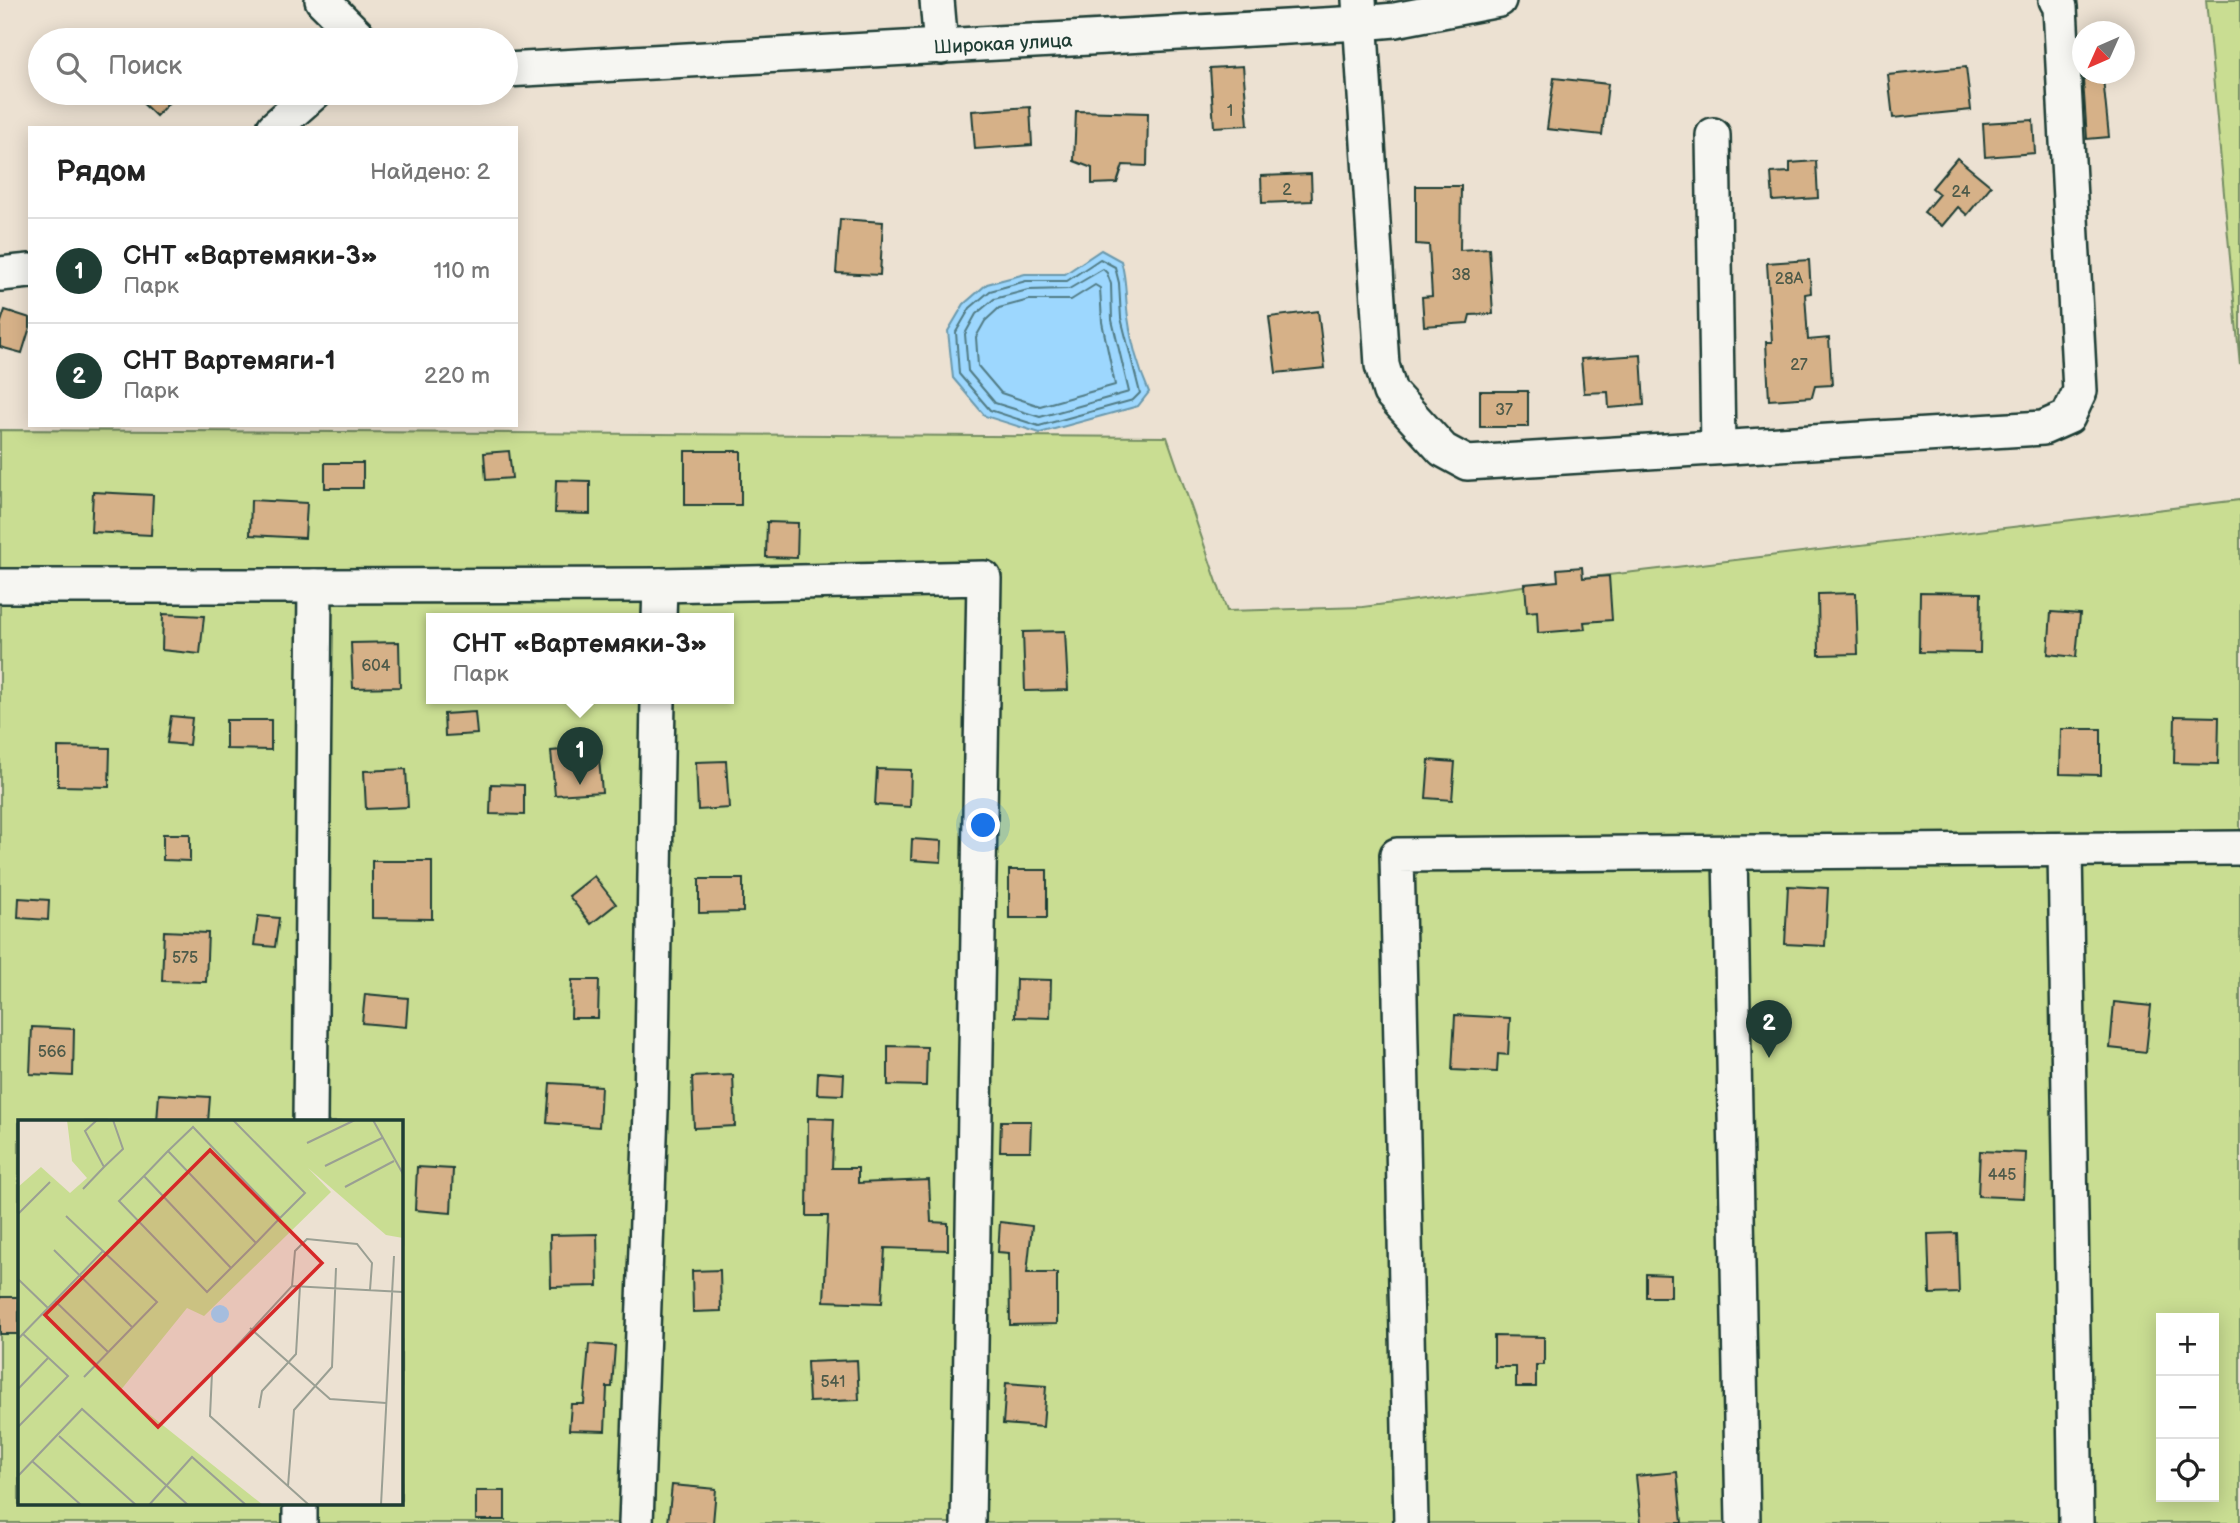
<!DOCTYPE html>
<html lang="ru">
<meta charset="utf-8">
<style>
:root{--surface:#fff;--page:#f2f2f2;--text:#222;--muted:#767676;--line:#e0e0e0;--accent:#1f3d34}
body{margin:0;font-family:"Balsamiq Sans",sans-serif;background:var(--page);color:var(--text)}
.controls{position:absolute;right:21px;bottom:21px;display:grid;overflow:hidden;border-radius:0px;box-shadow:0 4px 18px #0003}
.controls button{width:63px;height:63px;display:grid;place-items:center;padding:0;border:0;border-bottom:2px solid var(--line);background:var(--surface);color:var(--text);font:35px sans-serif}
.compass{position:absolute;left:2072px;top:21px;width:63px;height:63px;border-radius:50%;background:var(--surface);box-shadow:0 4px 18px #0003;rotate:225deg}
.you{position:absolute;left:984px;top:826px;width:24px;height:24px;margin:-18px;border:5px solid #fff;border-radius:50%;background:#1a73e8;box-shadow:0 0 0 10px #1a73e833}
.badge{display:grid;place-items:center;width:46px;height:46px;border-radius:50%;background:var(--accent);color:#fff;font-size:23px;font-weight:700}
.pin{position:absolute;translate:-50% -58px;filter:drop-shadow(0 2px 4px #0008)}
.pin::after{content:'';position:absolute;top:37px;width:24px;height:21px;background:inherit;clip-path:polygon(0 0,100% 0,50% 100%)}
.popup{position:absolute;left:426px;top:613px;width:308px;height:91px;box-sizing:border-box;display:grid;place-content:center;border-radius:0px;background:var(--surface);filter:drop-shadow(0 2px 5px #0005);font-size:23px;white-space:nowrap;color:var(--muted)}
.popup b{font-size:26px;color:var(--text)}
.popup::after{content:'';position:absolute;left:50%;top:100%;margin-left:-14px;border:14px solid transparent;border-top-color:var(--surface)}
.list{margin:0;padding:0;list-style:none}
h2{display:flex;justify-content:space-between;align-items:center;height:91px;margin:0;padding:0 28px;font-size:30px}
h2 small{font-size:23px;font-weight:400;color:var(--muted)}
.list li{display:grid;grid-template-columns:46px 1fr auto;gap:21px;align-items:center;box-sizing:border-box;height:105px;padding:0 28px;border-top:2px solid var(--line)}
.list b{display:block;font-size:26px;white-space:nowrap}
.list p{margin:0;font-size:23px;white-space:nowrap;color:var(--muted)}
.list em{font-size:23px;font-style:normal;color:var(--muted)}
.icon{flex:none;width:38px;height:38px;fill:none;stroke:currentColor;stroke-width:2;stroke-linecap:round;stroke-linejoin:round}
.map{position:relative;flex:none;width:2240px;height:1523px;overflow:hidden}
.search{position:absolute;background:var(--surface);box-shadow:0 4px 18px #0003;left:28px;top:28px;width:490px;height:77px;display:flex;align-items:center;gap:18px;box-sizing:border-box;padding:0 24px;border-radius:38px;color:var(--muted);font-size:26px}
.panel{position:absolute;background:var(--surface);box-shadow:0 4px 18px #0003;left:28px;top:126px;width:490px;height:301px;border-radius:0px}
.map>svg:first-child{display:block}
</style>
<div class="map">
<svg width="2240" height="1523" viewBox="0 0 2240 1523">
<rect width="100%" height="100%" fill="#ece1d2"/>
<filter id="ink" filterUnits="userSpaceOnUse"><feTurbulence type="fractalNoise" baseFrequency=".0143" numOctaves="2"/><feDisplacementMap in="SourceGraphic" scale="14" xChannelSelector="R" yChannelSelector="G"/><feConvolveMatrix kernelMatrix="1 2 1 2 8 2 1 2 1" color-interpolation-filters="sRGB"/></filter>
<g filter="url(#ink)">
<g fill="#c9dd92" stroke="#748d63" stroke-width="2" fill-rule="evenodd">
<path d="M2206,0H2240V365Z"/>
<path d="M0,430L1167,437L1227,611L1363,607L1583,578L2240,500V1523H0ZM431,619H729V699H431ZM19,1122H401V1504H19ZM2161,1318H2214V1497H2161Z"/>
</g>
<path fill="#9dd7fe" stroke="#6b99ad" stroke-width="2" d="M1101,250L1121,261C1127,281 1125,297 1128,317C1131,342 1139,369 1149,392L1138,406L1040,433L985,416L953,378L948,331L964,304L987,284L1025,274H1065Z"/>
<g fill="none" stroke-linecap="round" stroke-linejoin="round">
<g stroke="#517b85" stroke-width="2">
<path d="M1100,259L1115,267L1119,283L1121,318L1140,393L1133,400L1039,426L990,410L959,374L956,332L970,308L990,291L1026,281H1067Z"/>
<path d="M1103,269L1107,273L1111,284L1112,320L1129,392L1040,417L995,403L968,371L965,334L976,314L994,299L1028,290L1069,289Z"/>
<path d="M1095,285L1100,288L1102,322L1115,385L1040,406L1001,393L978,366L976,337L985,321L999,308L1029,300H1071Z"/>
</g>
</g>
<g fill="#d6b188" stroke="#1f3d34" stroke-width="2">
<path d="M1243,66L1248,125L1214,127L1210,68Z"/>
<path d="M1966,67L1971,110L1893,118L1888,75Z"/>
<path d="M1554,78L1608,84L1602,135L1547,129Z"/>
<path d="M2103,78L2109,137L2087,139L2083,80Z"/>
<path d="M132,93H178L156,116Z"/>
<path d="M1030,107L1032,145L975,149L972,111Z"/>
<path d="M1076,111L1148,113L1147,166L1123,165L1117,183L1092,184V168L1074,161Z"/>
<path d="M2033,120L2035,153L1985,157L1983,123Z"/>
<path d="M1957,158L1991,186L1967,215L1958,207L1942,226L1924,212L1939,194L1932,188Z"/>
<path d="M1816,161L1818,198L1773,201L1771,173L1790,172V163Z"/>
<path d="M1311,174L1312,201L1262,203L1261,176Z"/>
<path d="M1416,186H1461L1460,250L1489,248L1493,314L1470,315L1468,323L1424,326L1422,297L1432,296L1429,245L1416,244Z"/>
<path d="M840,219L883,222L880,275L836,273Z"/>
<path d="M1809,260L1811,293L1805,294L1808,340L1829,338L1832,385L1815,386L1812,397L1769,400L1766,342H1772L1767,263Z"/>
<path d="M5,310L30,318V327L22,353L0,347V325Z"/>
<path d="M1318,311L1325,368L1276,373L1269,317Z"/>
<path d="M1641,355L1644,405L1609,408L1608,392L1584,393L1581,359Z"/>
<rect x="1480" y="391" width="48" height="36"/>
<path d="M509,451L512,478L486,480L484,453Z"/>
<rect x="685" y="451" width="56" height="54"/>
<rect x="325" y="463" width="38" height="25"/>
<path d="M556,480L590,481V514L555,513Z"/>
<path d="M93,492L153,495L151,535L91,532Z"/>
<path d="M251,500L307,503L305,538L250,535Z"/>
<path d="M767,522L798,523L797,558L766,557Z"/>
<path d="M1582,567L1583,578L1609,576L1612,620L1584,622L1585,629L1538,633L1537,611L1527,612L1525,584L1558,581L1557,569Z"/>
<path d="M1920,592L1981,593L1980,653L1919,652Z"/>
<path d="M1856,593L1858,654L1819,655L1818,594Z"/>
<path d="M2051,612L2080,614L2076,657L2048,654Z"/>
<path d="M163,614L204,616L200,654L162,650Z"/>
<path d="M1065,631L1068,690L1025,691L1023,632Z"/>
<path d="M399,642L400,687L353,688L351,643Z"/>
<path d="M475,712L477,734L445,736L444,714Z"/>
<path d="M171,716L192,718L189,745L167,743Z"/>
<path d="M2175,716L2219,717L2218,764L2174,763Z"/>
<path d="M226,720H271V750L226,749Z"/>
<path d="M2061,729H2101V775L2060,774Z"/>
<path d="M58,747L110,748L109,787L58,786Z"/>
<path d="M598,747L602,792L555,795L551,751Z"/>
<path d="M1429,760L1455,762L1452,800L1426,798Z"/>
<path d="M726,761L729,808L698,810L696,762Z"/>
<path d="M406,769L408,807L366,809L364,771Z"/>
<path d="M877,769L911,770L910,807L875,805Z"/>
<path d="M491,784L524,785V815L490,814Z"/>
<path d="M163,834H190V861L163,860Z"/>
<path d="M912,839L942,841L941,862L911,860Z"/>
<path d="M372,861H432V919L372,918Z"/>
<rect x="1009" y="870" width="38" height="48"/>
<path d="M594,876L616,904L591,924L569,896Z"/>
<path d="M699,879H743V912L699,913Z"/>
<path d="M1788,886L1828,888L1825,946L1785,944Z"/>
<path d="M19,898L49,900L48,920L18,918Z"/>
<path d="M258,916L279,918L275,947L254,945Z"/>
<path d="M164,931L208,933L206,982L162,981Z"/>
<path d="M1016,979L1051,980L1050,1018L1015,1017Z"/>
<path d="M572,980H599L598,1018H571Z"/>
<path d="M365,994L408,998L406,1027L362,1023Z"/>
<path d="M2114,1002L2151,1006L2146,1052L2110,1048Z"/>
<path d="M1455,1015L1510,1018L1508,1055L1498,1054L1497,1072L1452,1070Z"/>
<path d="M32,1027L74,1029L73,1076L30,1074Z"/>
<path d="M888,1046L927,1047L926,1086L888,1085Z"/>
<path d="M818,1072L844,1074L843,1095L817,1094Z"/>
<path d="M733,1075L735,1126L694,1128L692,1077Z"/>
<path d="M550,1083L601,1086L599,1127L547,1123Z"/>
<path d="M159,1094L210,1097L208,1122H157Z"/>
<path d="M808,1118L834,1119L832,1168H858V1183L929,1180L931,1222L948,1223V1250L885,1248L882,1303L824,1301L828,1216H807Z"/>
<path d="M1001,1121H1031L1030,1151H1000Z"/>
<path d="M1980,1151L2026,1153L2024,1198L1978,1196Z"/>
<path d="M417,1167L453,1169L451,1213L415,1210Z"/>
<path d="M1000,1222L1032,1226L1027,1273H1057V1324L1010,1325L1009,1253L998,1252Z"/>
<path d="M1957,1233L1959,1293L1930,1294L1928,1234Z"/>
<path d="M597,1234L598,1286L551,1287L550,1235Z"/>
<path d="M720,1270L721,1311L693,1312L692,1271Z"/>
<path d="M1646,1274L1671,1275V1297H1646Z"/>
<rect x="0" y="1297" width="19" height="37"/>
<path d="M1494,1336L1544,1337V1365H1536V1387H1516V1367H1494Z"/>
<path d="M589,1344L615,1346L612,1387H607L605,1431L569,1430L571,1404H584Z"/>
<path d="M857,1360L859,1400L809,1402L807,1362Z"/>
<path d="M1006,1383L1046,1386L1043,1427L1003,1424Z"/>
<path d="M1677,1472L1682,1523H1641L1636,1476Z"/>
<path d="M672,1485L716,1489L713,1523H668Z"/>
<rect x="476" y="1491" width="29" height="29"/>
</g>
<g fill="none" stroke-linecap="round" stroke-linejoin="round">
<g stroke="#1f3d34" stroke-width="38">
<g id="minor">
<path d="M322,0L362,40"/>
<path d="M937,0L941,47"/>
<path d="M1359,0L1382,365L1390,392L1443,450L1467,463L2043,428L2068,417L2080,391L2060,7L2056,0"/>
<path d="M506,70L1360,23L1395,20L1499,0"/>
<path d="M274,128L314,93"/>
<path d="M1713,135L1718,447"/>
<path d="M0,274L30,271"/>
<path d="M0,586H315"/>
<path d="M659,619L660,585"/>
<path d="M2065,850L2076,1523"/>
<path d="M1730,854L1743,1523"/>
<path d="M310,1122L315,586L660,585L984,578L968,1523"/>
<path d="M300,1523V1504"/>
<path d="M636,1523L651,1110L658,699"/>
<path d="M1411,1523L1397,855L2240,848"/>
</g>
</g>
<use href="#minor" stroke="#f6f6f2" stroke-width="33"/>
</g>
</g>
<g text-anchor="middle" stroke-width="5" stroke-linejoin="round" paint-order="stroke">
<g font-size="16" fill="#4d5a49">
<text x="1230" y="116">1</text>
<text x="1287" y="195">2</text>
<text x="1961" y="197">24</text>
<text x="1461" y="280">38</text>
<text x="1789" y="284">28А</text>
<text x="1799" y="370">27</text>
<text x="1504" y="415">37</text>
<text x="376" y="671">604</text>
<text x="185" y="963">575</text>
<text x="52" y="1057">566</text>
<text x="2002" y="1180">445</text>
<text x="833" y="1387">541</text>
</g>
<g font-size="19" fill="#1f3d34" stroke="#f6f6f2">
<text transform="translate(1003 43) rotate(-3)" y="7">Широкая улица</text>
</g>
</g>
<g transform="translate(18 1120)">
<rect width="385" height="385" fill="#ece1d2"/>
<path d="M49,0H385V118L368,115L290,48L313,72L186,196L169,188L102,271L245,385H0V67L23,47L52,73L69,58L54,41Z" fill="#c9dd92"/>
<path d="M193 194a9 9 0 1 1 18 0a9 9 0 1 1-18 0Z" fill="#9dd7fe"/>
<path fill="none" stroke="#9a9f93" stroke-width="2" d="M355,0L385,54M289,23L337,0M307,46L364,18M86,47L105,29L95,0M126,56L150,31M327,67L376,41M65,69L86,47L67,11L79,0M0,94L32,62M238,123L262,98M36,130L114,207M213,148L126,56L101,81L189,172L238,123L150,31L175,7L262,98L287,73L215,0M0,159L30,188L85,131L48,96M274,166L277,131L289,119L339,124L354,143L352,170M37,181L90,232M232,208L312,279L368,283M0,219L30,188M66,257L139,182L85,131M0,269L30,238M241,288L244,271L278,234L282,166M0,307L50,256L5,214M41,316L118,385M14,341L63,385M0,356L64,289L170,385M270,366L276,290L314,247L318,148M131,385L174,337L228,385M291,385L192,296L194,253L274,166L385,172M363,385L376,136"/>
<path fill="#d62828" fill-opacity="0.15" stroke="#d62828" stroke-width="3.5" d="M192,30L304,143L140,307L27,195Z"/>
<rect width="385" height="385" fill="none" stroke="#1f3d34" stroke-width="3.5"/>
</g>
</svg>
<div class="controls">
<button>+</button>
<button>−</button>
<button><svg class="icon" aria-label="locate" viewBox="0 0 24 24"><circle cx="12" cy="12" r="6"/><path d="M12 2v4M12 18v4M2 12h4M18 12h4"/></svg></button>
</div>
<svg class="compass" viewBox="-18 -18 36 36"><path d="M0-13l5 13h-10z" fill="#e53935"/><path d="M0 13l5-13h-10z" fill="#767676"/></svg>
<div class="you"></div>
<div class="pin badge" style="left:580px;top:785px">1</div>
<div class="popup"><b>СНТ «Вартемяки-3»</b>Парк</div>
<div class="pin badge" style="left:1769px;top:1058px">2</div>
<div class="search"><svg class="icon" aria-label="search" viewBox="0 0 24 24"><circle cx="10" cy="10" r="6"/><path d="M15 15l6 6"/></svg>Поиск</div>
<section class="panel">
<h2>Рядом<small>Найдено: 2</small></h2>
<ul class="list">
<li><span class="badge">1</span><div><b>СНТ «Вартемяки-3»</b><p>Парк</p></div><em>110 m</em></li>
<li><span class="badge">2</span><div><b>СНТ Вартемяги-1</b><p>Парк</p></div><em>220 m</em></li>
</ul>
</section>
</div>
